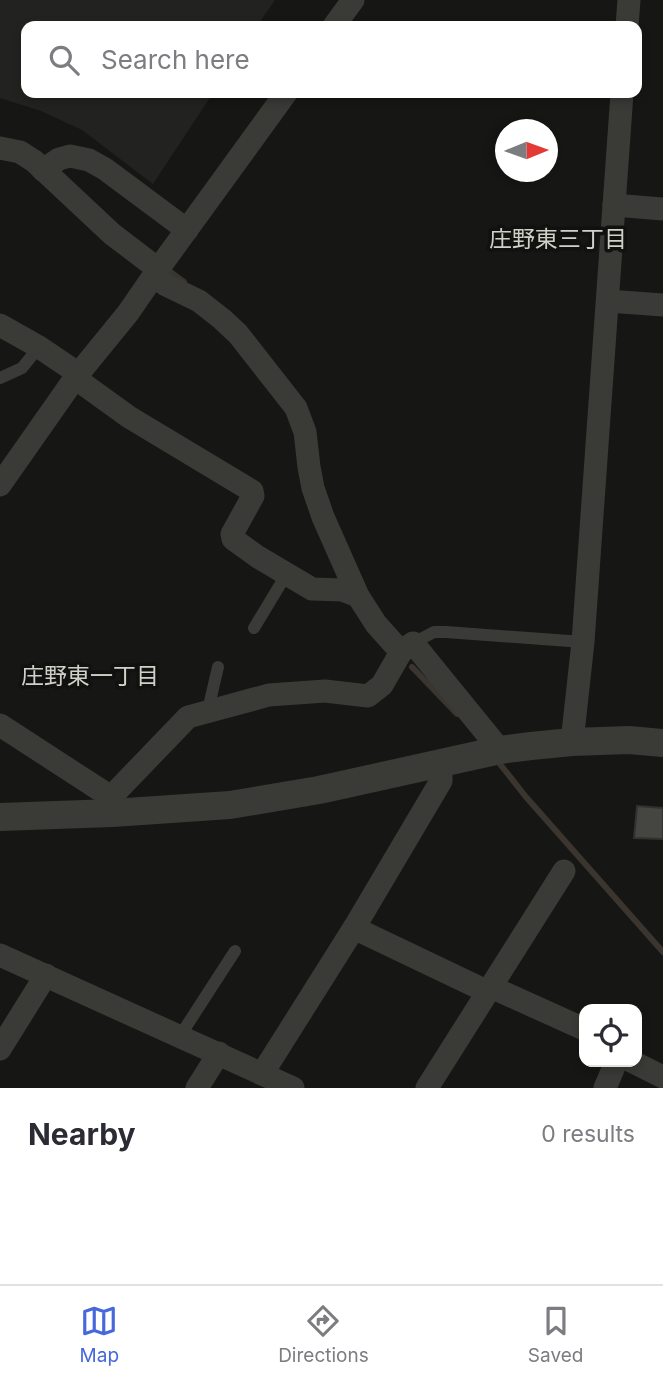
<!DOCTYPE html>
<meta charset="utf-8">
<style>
:root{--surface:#fff;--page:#f7f7f7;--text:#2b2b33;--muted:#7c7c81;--line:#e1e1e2;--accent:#4768db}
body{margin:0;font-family:Inter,"Noto Sans JP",sans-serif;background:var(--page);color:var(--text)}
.controls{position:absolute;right:21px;bottom:21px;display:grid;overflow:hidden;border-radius:14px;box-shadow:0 4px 10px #0003}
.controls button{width:63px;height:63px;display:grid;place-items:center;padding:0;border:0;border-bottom:2px solid var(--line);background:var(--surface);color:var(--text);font:35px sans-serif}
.compass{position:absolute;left:495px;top:119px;width:63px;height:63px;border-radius:50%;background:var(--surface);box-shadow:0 4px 10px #0003;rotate:89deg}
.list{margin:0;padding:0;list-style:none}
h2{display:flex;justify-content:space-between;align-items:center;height:91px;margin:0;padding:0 28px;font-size:30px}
h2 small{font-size:23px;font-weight:400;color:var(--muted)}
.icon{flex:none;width:38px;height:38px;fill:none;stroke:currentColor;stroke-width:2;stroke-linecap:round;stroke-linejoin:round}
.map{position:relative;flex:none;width:663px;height:1088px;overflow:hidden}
.search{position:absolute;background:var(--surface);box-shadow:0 4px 10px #0003;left:21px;right:21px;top:21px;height:77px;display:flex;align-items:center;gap:18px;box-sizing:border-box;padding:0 24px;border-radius:14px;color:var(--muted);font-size:26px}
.sheet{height:196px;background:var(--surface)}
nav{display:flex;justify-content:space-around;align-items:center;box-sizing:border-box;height:98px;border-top:2px solid var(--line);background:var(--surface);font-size:19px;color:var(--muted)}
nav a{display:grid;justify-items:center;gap:4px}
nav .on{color:var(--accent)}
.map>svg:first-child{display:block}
</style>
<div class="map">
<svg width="663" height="1088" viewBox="0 0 663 1088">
<rect width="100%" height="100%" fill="#161614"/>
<path fill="#222321" d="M0,0H275L257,26H26V93H213L153,184L82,130L41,111L0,98Z"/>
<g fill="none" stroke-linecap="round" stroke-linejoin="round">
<g stroke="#3a352e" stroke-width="6">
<path d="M165,268L184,282"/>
<path d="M412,667L457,714"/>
<path d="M496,759L526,797L663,952"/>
</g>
</g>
<path fill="#454542" stroke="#31322f" stroke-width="2" d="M637,806L663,808V839L634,838Z"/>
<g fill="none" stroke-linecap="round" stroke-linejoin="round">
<g stroke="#3a3a36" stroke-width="12">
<path d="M0,378L22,368L39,347"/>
<path d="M254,628L286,575"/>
<path d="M413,643L434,632H446L583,642"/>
<path d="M208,710L218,667"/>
<path d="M180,1036L235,951"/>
</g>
<g stroke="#3a3a36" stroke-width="23">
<path d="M334,26L353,0"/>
<path d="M627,26L629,0"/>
<path d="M0,148L20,152L34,161L112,234L158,269"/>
<path d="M43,170L59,159L70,156L89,160L105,169L187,230"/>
<path d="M614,205L663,209"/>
<path d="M153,276L166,285L199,301L222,319L238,334L296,408L305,432L309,467L313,488L323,517L358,596L376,624L401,652"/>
<path d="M608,301L663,305"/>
<path d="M0,325L39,347L79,374"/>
<path d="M75,378L129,417L252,491L253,496L232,534L233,539L258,557L312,589L342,590L358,596"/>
<path d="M0,485L75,378L128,313L159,268L286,93"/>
<path d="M0,725L111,797L112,811"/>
<path d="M572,742L583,642L622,93"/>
<path d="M111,797L188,717L269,695L325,691L368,696L382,685L401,652L413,643L500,750"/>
<path d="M354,928L488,992"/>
<path d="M0,955L293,1088"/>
<path d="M491,987L584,1029"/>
<path d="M0,1049L46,975"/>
<path d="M633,1062L663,1077"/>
<path d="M262,1074L354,928L441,781V764"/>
<path d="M197,1088L219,1053"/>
<path d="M427,1088L564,871"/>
<path d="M605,1088L616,1062"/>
</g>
<path stroke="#3a3a36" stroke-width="28" d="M0,817L112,813L230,805L319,790L500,750L531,746L572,742L629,740L663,743"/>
</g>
<g text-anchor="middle" stroke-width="7" stroke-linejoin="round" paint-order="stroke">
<g font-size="23" fill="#d1d0c8" stroke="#11110f">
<text x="558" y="247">庄野東三丁目</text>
<text x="90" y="684">庄野東一丁目</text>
</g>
</g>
</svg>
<div class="controls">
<button><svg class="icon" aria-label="locate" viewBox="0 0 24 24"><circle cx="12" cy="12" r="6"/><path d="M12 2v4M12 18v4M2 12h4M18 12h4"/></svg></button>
</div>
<svg class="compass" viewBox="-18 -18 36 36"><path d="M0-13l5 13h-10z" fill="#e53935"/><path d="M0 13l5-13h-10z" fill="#7c7c81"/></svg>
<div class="search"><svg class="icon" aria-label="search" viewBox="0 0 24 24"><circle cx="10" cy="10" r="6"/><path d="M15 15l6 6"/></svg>Search here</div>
</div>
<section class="sheet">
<h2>Nearby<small>0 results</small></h2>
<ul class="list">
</ul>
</section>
<nav>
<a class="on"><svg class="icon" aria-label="map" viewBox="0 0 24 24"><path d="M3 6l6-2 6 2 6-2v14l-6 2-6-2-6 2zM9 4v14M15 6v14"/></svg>Map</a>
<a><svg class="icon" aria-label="directions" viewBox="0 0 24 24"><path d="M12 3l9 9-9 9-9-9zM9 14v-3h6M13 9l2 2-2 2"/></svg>Directions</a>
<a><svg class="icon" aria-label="saved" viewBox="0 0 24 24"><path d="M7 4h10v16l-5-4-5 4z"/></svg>Saved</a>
</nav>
